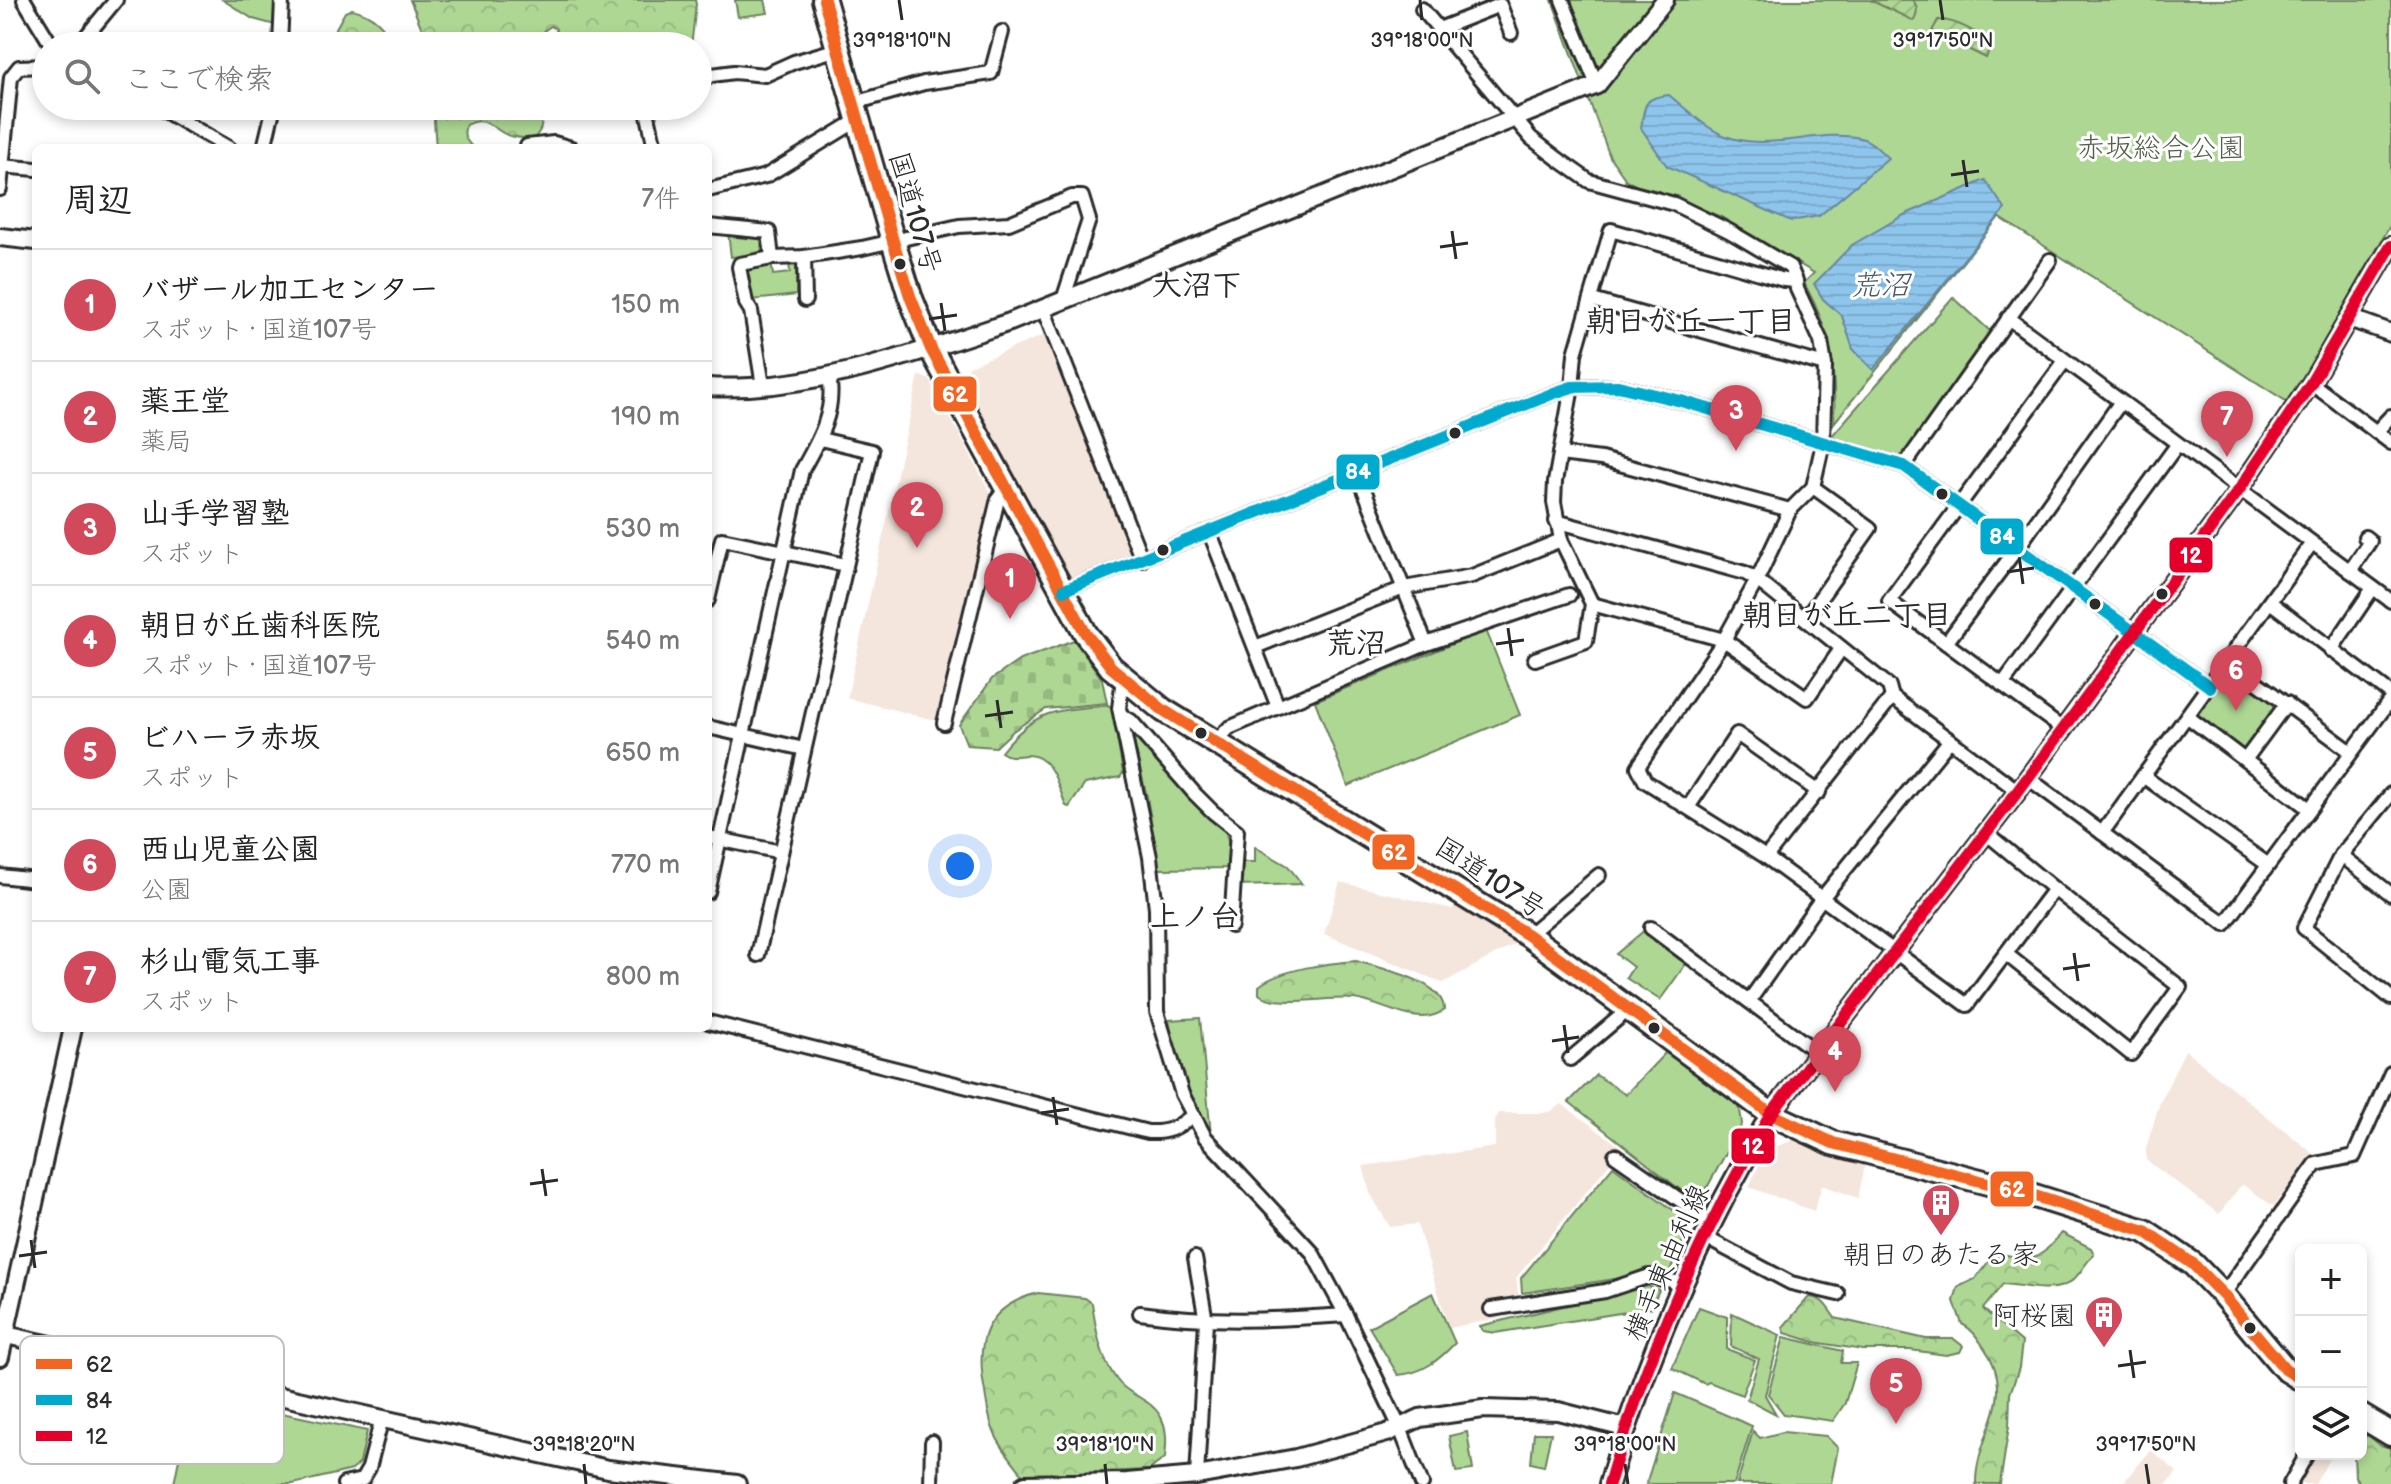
<!DOCTYPE html>
<html lang="ja">
<meta charset="utf-8">
<style>
:root{--surface:#fff;--page:#f6f6f6;--text:#222;--muted:#767676;--line:#e0e0e0;--accent:#d1495b}
body{margin:0;font-family:"Balsamiq Sans","Klee One",sans-serif;background:var(--page);color:var(--text)}
.controls{position:absolute;right:24px;bottom:24px;display:grid;overflow:hidden;border-radius:12px;box-shadow:0 4px 12px #0003}
.controls button{width:72px;height:72px;display:grid;place-items:center;padding:0;border:0;border-bottom:2px solid var(--line);background:var(--surface);color:var(--text);font:40px sans-serif}
.you{position:absolute;left:960px;top:866px;width:28px;height:28px;margin:-20px;border:6px solid #fff;border-radius:50%;background:#1a73e8;box-shadow:0 0 0 12px #1a73e833}
.badge{display:grid;place-items:center;width:52px;height:52px;border-radius:50%;background:var(--accent);color:#fff;font-size:26px;font-weight:700}
.pin{position:absolute;translate:-50% -66px;filter:drop-shadow(0 2px 4px #0008)}
.pin::after{content:'';position:absolute;top:42px;width:28px;height:24px;background:inherit;clip-path:polygon(0 0,100% 0,50% 100%)}
.list{margin:0;padding:0;list-style:none}
h2{display:flex;justify-content:space-between;align-items:center;height:104px;margin:0;padding:0 32px;font-size:34px}
h2 small{font-size:26px;font-weight:400;color:var(--muted)}
.list li{display:grid;grid-template-columns:52px 1fr auto;gap:24px;align-items:center;box-sizing:border-box;height:112px;padding:0 32px;border-top:2px solid var(--line)}
.list b{display:block;font-size:30px;white-space:nowrap}
.list p{margin:0;font-size:26px;white-space:nowrap;color:var(--muted)}
.list em{font-size:26px;font-style:normal;color:var(--muted)}
.icon{flex:none;width:44px;height:44px;fill:none;stroke:currentColor;stroke-width:2;stroke-linecap:round;stroke-linejoin:round}
.map{position:relative;flex:none;width:2391px;height:1484px;overflow:hidden}
.search{position:absolute;background:var(--surface);box-shadow:0 4px 12px #0003;left:32px;top:32px;width:680px;height:88px;display:flex;align-items:center;gap:20px;box-sizing:border-box;padding:0 28px;border-radius:44px;color:var(--muted);font-size:30px}
.panel{position:absolute;background:var(--surface);box-shadow:0 4px 12px #0003;left:32px;top:144px;width:680px;height:888px;border-radius:12px}
.map>svg:first-child{display:block}
</style>
<div class="map">
<svg width="2391" height="1484" viewBox="0 0 2391 1484">
<defs>
<pattern id="forest-crowns" width="20" height="18" patternUnits="userSpaceOnUse" patternTransform="scale(2)"><rect width="20" height="18" fill="#aed794"/><path d="M2 6a3 3 0 1 1 6 0M12 15a3 3 0 1 1 6 0" fill="none" stroke="#96b980"/></pattern>
<pattern id="cemetery-stones" width="16" height="16" patternUnits="userSpaceOnUse" patternTransform="scale(2)"><rect width="16" height="16" fill="#aed794"/><path d="M2 7V4a2 2 0 0 1 4 0v3zM10 15v-3a2 2 0 0 1 4 0v3z" fill="#96b980"/></pattern>
<pattern id="garden-furrows" width="10" height="10" patternUnits="userSpaceOnUse" patternTransform="scale(2)"><rect width="10" height="10" fill="#aed794"/><path d="M-1 1l2-2M0 10L10 0M9 11l2-2" fill="none" stroke="#96b980"/></pattern>
<pattern id="water-rules" width="6" height="5" patternUnits="userSpaceOnUse" patternTransform="scale(2)"><rect width="6" height="5" fill="#8ec5ec"/><path d="M0 2.5h6" fill="none" stroke="#7ba9cb"/></pattern>
</defs>
<rect width="100%" height="100%" fill="#fff"/>
<filter id="ink" filterUnits="userSpaceOnUse"><feTurbulence type="fractalNoise" baseFrequency=".0125" numOctaves="2"/><feDisplacementMap in="SourceGraphic" scale="16" xChannelSelector="R" yChannelSelector="G"/><feConvolveMatrix kernelMatrix="1 2 1 2 8 2 1 2 1" color-interpolation-filters="sRGB"/></filter>
<g filter="url(#ink)">
<g fill="#f4e6dd">
<path d="M1049,333L1134,551L1072,579L962,386L969,366Z"/>
<path d="M919,375L930,380L991,494L973,595L939,721L847,698Z"/>
<path d="M1340,882L1452,909L1457,904L1520,941L1443,983L1324,934Z"/>
<path d="M2185,1050L2315,1155L2273,1206L2242,1184L2219,1214L2146,1160V1148L2159,1105Z"/>
<path d="M1562,1104L1622,1148L1516,1278L1521,1314L1449,1328L1417,1224L1390,1227L1370,1193L1363,1166L1495,1147V1121L1499,1113H1542L1552,1111Z"/>
<path d="M1794,1140L1865,1165L1858,1198L1822,1185L1814,1211L1749,1187L1766,1150Z"/>
<path d="M2151,1450L2177,1472L2167,1484H2122Z"/>
<path d="M2313,1454H2332L2315,1484H2295Z"/>
</g>
<g fill="#aed794" stroke="#6c8160" stroke-width="2">
<path d="M223,0H274L275,25L253,19Z"/>
<path d="M735,0H765L768,13L738,17Z"/>
<path d="M1552,0H2391V224L2289,403L1999,217L1834,423C1836,368 1831,331 1804,283L1814,273L1721,217L1658,191L1637,186L1626,180L1610,157Z"/>
<path d="M728,232L756,234L761,241L762,254L731,257Z"/>
<path d="M789,261H796V295L752,300L745,270L771,262L773,275L790,273Z"/>
<path d="M1953,297L1990,331L1905,455L1898,458L1830,438Z"/>
<path d="M1486,630L1520,715L1348,786L1315,701Z"/>
<path d="M2232,670L2278,704L2279,710L2247,753H2241L2195,720L2194,713L2226,671Z"/>
<path d="M1108,705L1112,708L1123,773L1120,777L1085,784L1069,807L1066,806C1058,786 1052,754 1026,755C1016,756 1009,758 1001,752C1036,708 1055,711 1108,705Z"/>
<path d="M1129,724L1173,774L1187,797L1225,830L1231,850L1230,868L1159,869L1147,797Z"/>
<path d="M1255,847L1288,866L1302,884L1237,886L1238,862H1255Z"/>
<path d="M1646,929L1688,961L1660,1000L1626,978L1633,967L1616,954Z"/>
<path d="M1200,1018L1211,1135C1190,1098 1176,1062 1169,1020Z"/>
<path d="M1667,1051L1735,1096L1740,1110L1742,1124L1698,1204L1569,1102L1596,1075L1626,1094Z"/>
<path d="M1613,1166L1691,1223L1669,1273L1646,1268L1622,1278L1522,1293L1521,1278Z"/>
<path d="M1647,1286L1659,1290L1651,1308L1495,1333L1483,1331L1480,1326Z"/>
<path d="M1433,1293L1455,1343C1438,1361 1423,1373 1398,1375L1369,1327Z"/>
<path d="M1699,1307L1727,1317V1349L1755,1360L1742,1395L1709,1382L1705,1384L1672,1368Z"/>
<path d="M1732,1313L1780,1335L1765,1395L1776,1414L1747,1399L1759,1359L1731,1346Z"/>
<path d="M1784,1337L1843,1351L1841,1363H1857L1845,1403L1833,1421L1784,1414L1768,1394Z"/>
<path d="M1675,1393L1752,1426L1734,1484H1646Z"/>
<path d="M192,1394L367,1431L360,1463L352,1470L293,1484H174Z"/>
<path d="M1753,1431L1760,1438L1783,1432L1826,1436L1838,1448L1831,1484H1737Z"/>
<path d="M1467,1432L1473,1470L1456,1472L1449,1436Z"/>
<path d="M1534,1433H1551L1544,1466L1531,1463Z"/>
</g>
<g fill="url(#forest-crowns)" stroke="#6c8160" stroke-width="2">
<path d="M410,0H695L696,4L692,39L689,46H555L556,29L551,26L545,30L540,46H426L422,29Z"/>
<path d="M352,9C373,14 386,26 393,46H321L335,30L345,12Z"/>
<path d="M433,106H538C542,121 545,128 533,139C525,138 514,138 507,135C494,130 486,114 466,125C462,136 466,140 473,148H436Z"/>
<path d="M1356,961C1379,968 1444,980 1444,1010C1418,1030 1381,1001 1353,999C1330,996 1275,1008 1259,994V986C1280,969 1329,963 1356,961Z"/>
<path d="M2062,1233L2091,1248L2094,1254C2086,1262 2081,1273 2073,1280C2056,1296 2024,1285 2003,1284L1983,1309L2022,1342L2019,1368L2010,1394L2009,1426L2000,1484H1976C1975,1433 2021,1398 1983,1346C1977,1337 1972,1329 1962,1324L1954,1301L1958,1287L1975,1279L1993,1256L2003,1254L2019,1258L2036,1257L2045,1251Z"/>
<path d="M1038,1293L1085,1298L1092,1303C1096,1330 1100,1358 1117,1380C1124,1390 1133,1393 1142,1399C1167,1413 1168,1433 1165,1458L1149,1470L1023,1475C1014,1462 1001,1448 995,1434C989,1421 987,1406 985,1392C975,1342 984,1307 1038,1293Z"/>
<path d="M1809,1297C1824,1298 1827,1307 1835,1318L1926,1339H1954L1963,1346L1960,1352L1946,1355L1910,1350H1863L1814,1342L1785,1333L1783,1327Z"/>
<path d="M2368,1435L2380,1445L2391,1448V1484H2361L2355,1477L2354,1454H2361V1440Z"/>
</g>
<path fill="url(#cemetery-stones)" stroke="#6c8160" stroke-width="2" d="M1074,640L1102,679L1107,703L1046,709L1013,731L996,747L967,745L959,725L992,679L1020,660Z"/>
<g fill="url(#garden-furrows)" stroke="#6c8160" stroke-width="2">
<path d="M1870,0H1912C1919,6 1917,13 1914,21Z"/>
<path d="M1938,20C1953,19 1985,34 1990,48L1986,58L1932,31Z"/>
</g>
<g fill="url(#water-rules)" stroke="#66879f" stroke-width="2">
<path d="M1669,95C1686,109 1703,126 1723,135C1767,154 1819,127 1864,139C1873,142 1881,152 1888,158L1819,216L1791,221L1667,166L1641,128C1645,105 1643,97 1669,95Z"/>
<path d="M1985,180L2005,209L1873,370L1853,349L1842,316L1823,299L1814,284L1852,245L1904,215Z"/>
</g>
<g fill="none" stroke-linecap="round" stroke-linejoin="round">
<g stroke="#2b2b2b" stroke-width="18">
<g id="street">
<path d="M24,0L52,46"/>
<path d="M1562,0L1597,85"/>
<path d="M1422,9L1531,138L1558,159L1589,181L1674,204L1729,231L1790,267L1796,281L1797,289L1821,341L1825,365L1823,443L1813,487L1790,510L1757,580L1724,640L1638,767L1645,781L1766,857L1967,1005L2054,889"/>
<path d="M1439,29L1500,5L1511,33"/>
<path d="M78,46L116,0"/>
<path d="M280,46L282,0"/>
<path d="M698,80L712,75L734,72L765,75L794,62L838,49"/>
<path d="M854,103L924,83L991,73L1002,32"/>
<path d="M156,106L229,148"/>
<path d="M604,106H616"/>
<path d="M646,106L655,148"/>
<path d="M527,146L554,143L571,148"/>
<path d="M264,148L274,106"/>
<path d="M0,166L36,169"/>
<path d="M0,189L11,77L19,67L46,66"/>
<path d="M708,190L766,176L858,120"/>
<path d="M708,226L769,232L772,258L804,257L862,248L959,226L1009,223L1072,197H1082L1089,220L1063,300"/>
<path d="M804,257L805,300"/>
<path d="M1592,300L1825,365"/>
<path d="M1043,308L1142,560"/>
<path d="M2008,318L2391,601"/>
<path d="M2064,362L1889,601L2064,730"/>
<path d="M2311,383L2391,443"/>
<path d="M763,386L751,311L746,303L739,267L740,264L772,258"/>
<path d="M2376,432L2391,416"/>
<path d="M1560,454L1601,459L1790,510"/>
<path d="M1904,466L2050,260"/>
<path d="M1357,472L1426,644"/>
<path d="M1556,521L1745,573L1757,580L1889,686L1892,697L2018,791"/>
<path d="M1210,533L1278,707L1426,644L1569,595"/>
<path d="M2350,571L2370,541L2365,537"/>
<path d="M1064,590L1554,393L1572,387L1618,386L1681,401L1904,466L2210,687"/>
<path d="M708,600L722,539L846,565"/>
<path d="M2270,602L2391,694"/>
<path d="M1592,604L1724,640L1807,698L1841,649"/>
<path d="M1806,618L1870,528L1813,487"/>
<path d="M1946,643L2018,547L2120,403"/>
<path d="M1255,647L1404,588L1472,576L1561,540"/>
<path d="M2331,650L2373,588"/>
<path d="M1535,659L1586,641L1592,604L1561,540L1554,502L1555,482L1572,387L1575,354L1611,230L1784,280L1796,281"/>
<path d="M2228,661L2350,751"/>
<path d="M1123,679L1119,708L1150,857L1156,908L1157,1012L1182,1094L1205,1137L1312,1252L1346,1315L1400,1428L1422,1484"/>
<path d="M2002,685L2177,445"/>
<path d="M1121,715L1131,721L1195,794L1213,812L1237,831L1231,926"/>
<path d="M2188,717L2308,808"/>
<path d="M944,723L998,499L1005,489"/>
<path d="M708,727L804,749"/>
<path d="M1214,743L1229,728L1278,707"/>
<path d="M2245,760L2287,703"/>
<path d="M2143,776L2267,864"/>
<path d="M2028,778L2225,924L2391,699"/>
<path d="M2391,794L2341,855L2304,928L2391,998"/>
<path d="M1689,806L1737,734L1819,792"/>
<path d="M1985,832L2054,889L2180,987L2131,1054L2006,954"/>
<path d="M2102,833L2312,543"/>
<path d="M708,837L781,852"/>
<path d="M2341,855L2391,894"/>
<path d="M1766,857L1892,697"/>
<path d="M0,876L36,880"/>
<path d="M708,892L802,470C819,440 836,411 829,375"/>
<path d="M1651,928L1818,1053"/>
<path d="M1528,935L1599,875"/>
<path d="M758,955L872,451L820,439"/>
<path d="M1749,1001L1822,898L1950,740"/>
<path d="M708,1022L1148,1132C1168,1133 1177,1128 1192,1116"/>
<path d="M1570,1059L1628,1010"/>
<path d="M1615,1155L1713,1223"/>
<path d="M1706,1238L1791,1283L1838,1294"/>
<path d="M1195,1258L1206,1321L1197,1476"/>
<path d="M2223,1295L2316,1164L2354,1156L2391,1073"/>
<path d="M1491,1309L1605,1291L1650,1276L1684,1284"/>
<path d="M1140,1313C1209,1323 1276,1320 1346,1315"/>
<path d="M344,1484L362,1480L369,1468L382,1418"/>
<path d="M931,1484L932,1442"/>
<path d="M2290,1484L2307,1454"/>
</g>
</g>
<g stroke="#2b2b2b" stroke-width="22">
<g id="secondary">
<path d="M0,237L36,241"/>
<path d="M2349,318L2391,333"/>
<path d="M708,387C807,393 917,353 1010,322L1597,85L1665,0"/>
<path d="M1771,1114L2018,791L2239,490L2311,383L2391,246"/>
<path d="M6,1335L608,1469L737,1484"/>
<path d="M0,1357L73,1028"/>
<path d="M1025,1484L1127,1482L1197,1476L1296,1458L1387,1433L1420,1418L1483,1409L1558,1411L1625,1428"/>
</g>
</g>
<g stroke="#2b2b2b" stroke-width="24">
<path id="primary" d="M1609,1484C1646,1356 1703,1229 1771,1114"/>
</g>
<g stroke="#2b2b2b" stroke-width="28">
<g id="highway">
<path d="M824,0L893,241L910,296L931,349L1086,634L1111,667L1163,710L1528,935L1771,1114L1833,1143L2019,1191L2145,1231L2193,1264L2223,1295L2285,1369L2301,1379"/>
<path d="M2361,1416L2391,1434"/>
</g>
</g>
<use href="#street" stroke="#fff" stroke-width="12"/>
<use href="#secondary" stroke="#fff" stroke-width="16"/>
<use href="#primary" stroke="#fff" stroke-width="18"/>
<use href="#highway" stroke="#fff" stroke-width="22"/>
<g stroke="#fff" stroke-width="18">
<path id="bus-1" d="M824,0L893,241L910,296L931,349L1086,634L1111,667L1163,710L1528,935L1771,1114L1833,1143L2019,1191L2145,1231L2193,1264L2223,1295L2285,1369L2301,1379"/>
</g>
<g stroke="#fff" stroke-width="18">
<path id="bus-2" d="M1064,590L1554,393L1572,387L1618,386L1681,401L1904,466L2210,687"/>
</g>
<g stroke="#fff" stroke-width="18">
<path id="bus-3" d="M1609,1484C1646,1356 1703,1229 1771,1114L2018,791L2239,490L2311,383L2391,246"/>
</g>
<use href="#bus-1" stroke="#f26522" stroke-width="12"/>
<use href="#bus-2" stroke="#00a9ce" stroke-width="12"/>
<use href="#bus-3" stroke="#e4002b" stroke-width="12"/>
</g>
</g>
<path fill="none" stroke="#2b2b2b" stroke-width="3" d="M899,0L902,20M1420,0L1422,20M1940,0L1943,20M1963,160L1967,187M1951,175L1979,171M1452,231L1456,259M1440,247L1468,243M941,303L945,331M929,319L957,315M2019,556L2023,584M2007,572L2034,568M1508,628L1512,656M1496,644L1524,640M997,700L1001,728M985,716L1013,712M2074,953L2078,981M2063,969L2090,965M1564,1025L1568,1053M1552,1041L1579,1037M1053,1097L1057,1125M1041,1113L1069,1109M542,1169L546,1196M530,1184L558,1180M31,1240L35,1268M19,1256L47,1252M2130,1350L2134,1378M2118,1366L2146,1362M584,1464L586,1484M1105,1464L1107,1484M1625,1464L1628,1484M2146,1464L2149,1484"/>
<defs>
<g id="building-pin" transform="scale(2)"><path d="M0 17L-7.5 6A9.5 9.5 0 1 1 7.5 6Z" fill="#d1495b" stroke="#fff"/><path d="M-4-6H4V6H1V3H-1V6H-4ZM-2.5-4.3h1.7v1.8h-1.7ZM.8-4.3h1.7v1.8H.8ZM-2.5-1h1.7V.8h-1.7ZM.8-1h1.7V.8H.8Z" fill="#fff"/></g>
</defs>
<g fill-rule="evenodd">
<use href="#building-pin" x="1941" y="1203"/>
<use href="#building-pin" x="2104" y="1315"/>
</g>
<g fill="#2b2b2b" stroke="#fff" stroke-width="3">
<circle cx="900" cy="264" r="7"/>
<circle cx="1455" cy="433" r="7"/>
<circle cx="1942" cy="494" r="7"/>
<circle cx="1163" cy="550" r="7"/>
<circle cx="2162" cy="594" r="7"/>
<circle cx="2095" cy="604" r="7"/>
<circle cx="1201" cy="733" r="7"/>
<circle cx="1654" cy="1028" r="7"/>
<circle cx="2250" cy="1328" r="7"/>
</g>
<g text-anchor="middle" stroke-width="6" stroke-linejoin="round" paint-order="stroke">
<g font-size="28" fill="#525f4a" stroke="#fff">
<text x="2161" y="157">赤坂総合公園</text>
</g>
<g font-size="28" fill="#2b2b2b" stroke="#fff">
<text transform="translate(916 212) rotate(74)" y="10">国道107号</text>
<text transform="translate(1491 877) rotate(33)" y="10">国道107号</text>
<text transform="translate(1666 1262) rotate(-66)" y="10">横手東由利線</text>
</g>
<g font-size="28" fill="#2b2b2b" stroke="#fff">
<text x="1941" y="1264">朝日のあたる家</text>
<text x="2076" y="1325" text-anchor="end">阿桜園</text>
</g>
<g font-size="30" font-weight="bold" fill="#2b2b2b" stroke="#fff">
<text x="1197" y="295">大沼下</text>
<text x="1691" y="331">朝日が丘一丁目</text>
<text x="1847" y="625">朝日が丘二丁目</text>
<text x="1356" y="653">荒沼</text>
<text x="1195" y="926">上ノ台</text>
</g>
<g font-size="30" font-style="italic" fill="#495965" stroke="#fff">
<text x="1880" y="295">荒沼</text>
</g>
</g>
<rect x="20" y="1336" width="264" height="128" rx="12" fill="#fff" stroke="#bfbfbf" stroke-width="2"/>
<rect x="36" y="1359" width="36" height="10" fill="#f26522"/>
<rect x="36" y="1395" width="36" height="10" fill="#00a9ce"/>
<rect x="36" y="1431" width="36" height="10" fill="#e4002b"/>
<g font-size="22" fill="#2b2b2b">
<text x="86" y="1372">62</text>
<text x="86" y="1408">84</text>
<text x="86" y="1444">12</text>
</g>
<g font-size="20" text-anchor="middle" fill="#2b2b2b" stroke="#fff" stroke-width="6" stroke-linejoin="round" paint-order="stroke">
<text x="902" y="47">39°18'10"N</text>
<text x="1422" y="47">39°18'00"N</text>
<text x="1943" y="47">39°17'50"N</text>
<text x="584" y="1451">39°18'20"N</text>
<text x="1105" y="1451">39°18'10"N</text>
<text x="1625" y="1451">39°18'00"N</text>
<text x="2146" y="1451">39°17'50"N</text>
</g>
<g stroke="#fff" stroke-width="3">
<rect x="932" y="375" width="46" height="38" rx="8" fill="#f26522"/>
<rect x="1335" y="453" width="46" height="38" rx="8" fill="#00a9ce"/>
<rect x="1979" y="517" width="46" height="39" rx="8" fill="#00a9ce"/>
<rect x="2168" y="536" width="46" height="38" rx="8" fill="#e4002b"/>
<rect x="1371" y="833" width="45" height="38" rx="8" fill="#f26522"/>
<rect x="1730" y="1127" width="46" height="38" rx="8" fill="#e4002b"/>
<rect x="1989" y="1170" width="46" height="38" rx="8" fill="#f26522"/>
</g>
<g font-size="22" text-anchor="middle" font-weight="bold" fill="#fff">
<text x="955" y="402">62</text>
<text x="1358" y="479">84</text>
<text x="2002" y="544">84</text>
<text x="2191" y="563">12</text>
<text x="1394" y="860">62</text>
<text x="1753" y="1154">12</text>
<text x="2012" y="1197">62</text>
</g>
</svg>
<div class="controls">
<button>+</button>
<button>−</button>
<button><svg class="icon" aria-label="layers" viewBox="0 0 24 24"><path d="M12 4l9 5-9 5-9-5zM3 14l9 5 9-5"/></svg></button>
</div>
<div class="you"></div>
<div class="pin badge" style="left:1010px;top:619px">1</div>
<div class="pin badge" style="left:917px;top:548px">2</div>
<div class="pin badge" style="left:1736px;top:451px">3</div>
<div class="pin badge" style="left:1835px;top:1092px">4</div>
<div class="pin badge" style="left:1896px;top:1424px">5</div>
<div class="pin badge" style="left:2236px;top:711px">6</div>
<div class="pin badge" style="left:2227px;top:457px">7</div>
<div class="search"><svg class="icon" aria-label="search" viewBox="0 0 24 24"><circle cx="10" cy="10" r="6"/><path d="M15 15l6 6"/></svg>ここで検索</div>
<section class="panel">
<h2>周辺<small>7件</small></h2>
<ul class="list">
<li><span class="badge">1</span><div><b>バザール加工センター</b><p>スポット · 国道107号</p></div><em>150 m</em></li>
<li><span class="badge">2</span><div><b>薬王堂</b><p>薬局</p></div><em>190 m</em></li>
<li><span class="badge">3</span><div><b>山手学習塾</b><p>スポット</p></div><em>530 m</em></li>
<li><span class="badge">4</span><div><b>朝日が丘歯科医院</b><p>スポット · 国道107号</p></div><em>540 m</em></li>
<li><span class="badge">5</span><div><b>ビハーラ赤坂</b><p>スポット</p></div><em>650 m</em></li>
<li><span class="badge">6</span><div><b>西山児童公園</b><p>公園</p></div><em>770 m</em></li>
<li><span class="badge">7</span><div><b>杉山電気工事</b><p>スポット</p></div><em>800 m</em></li>
</ul>
</section>
</div>
